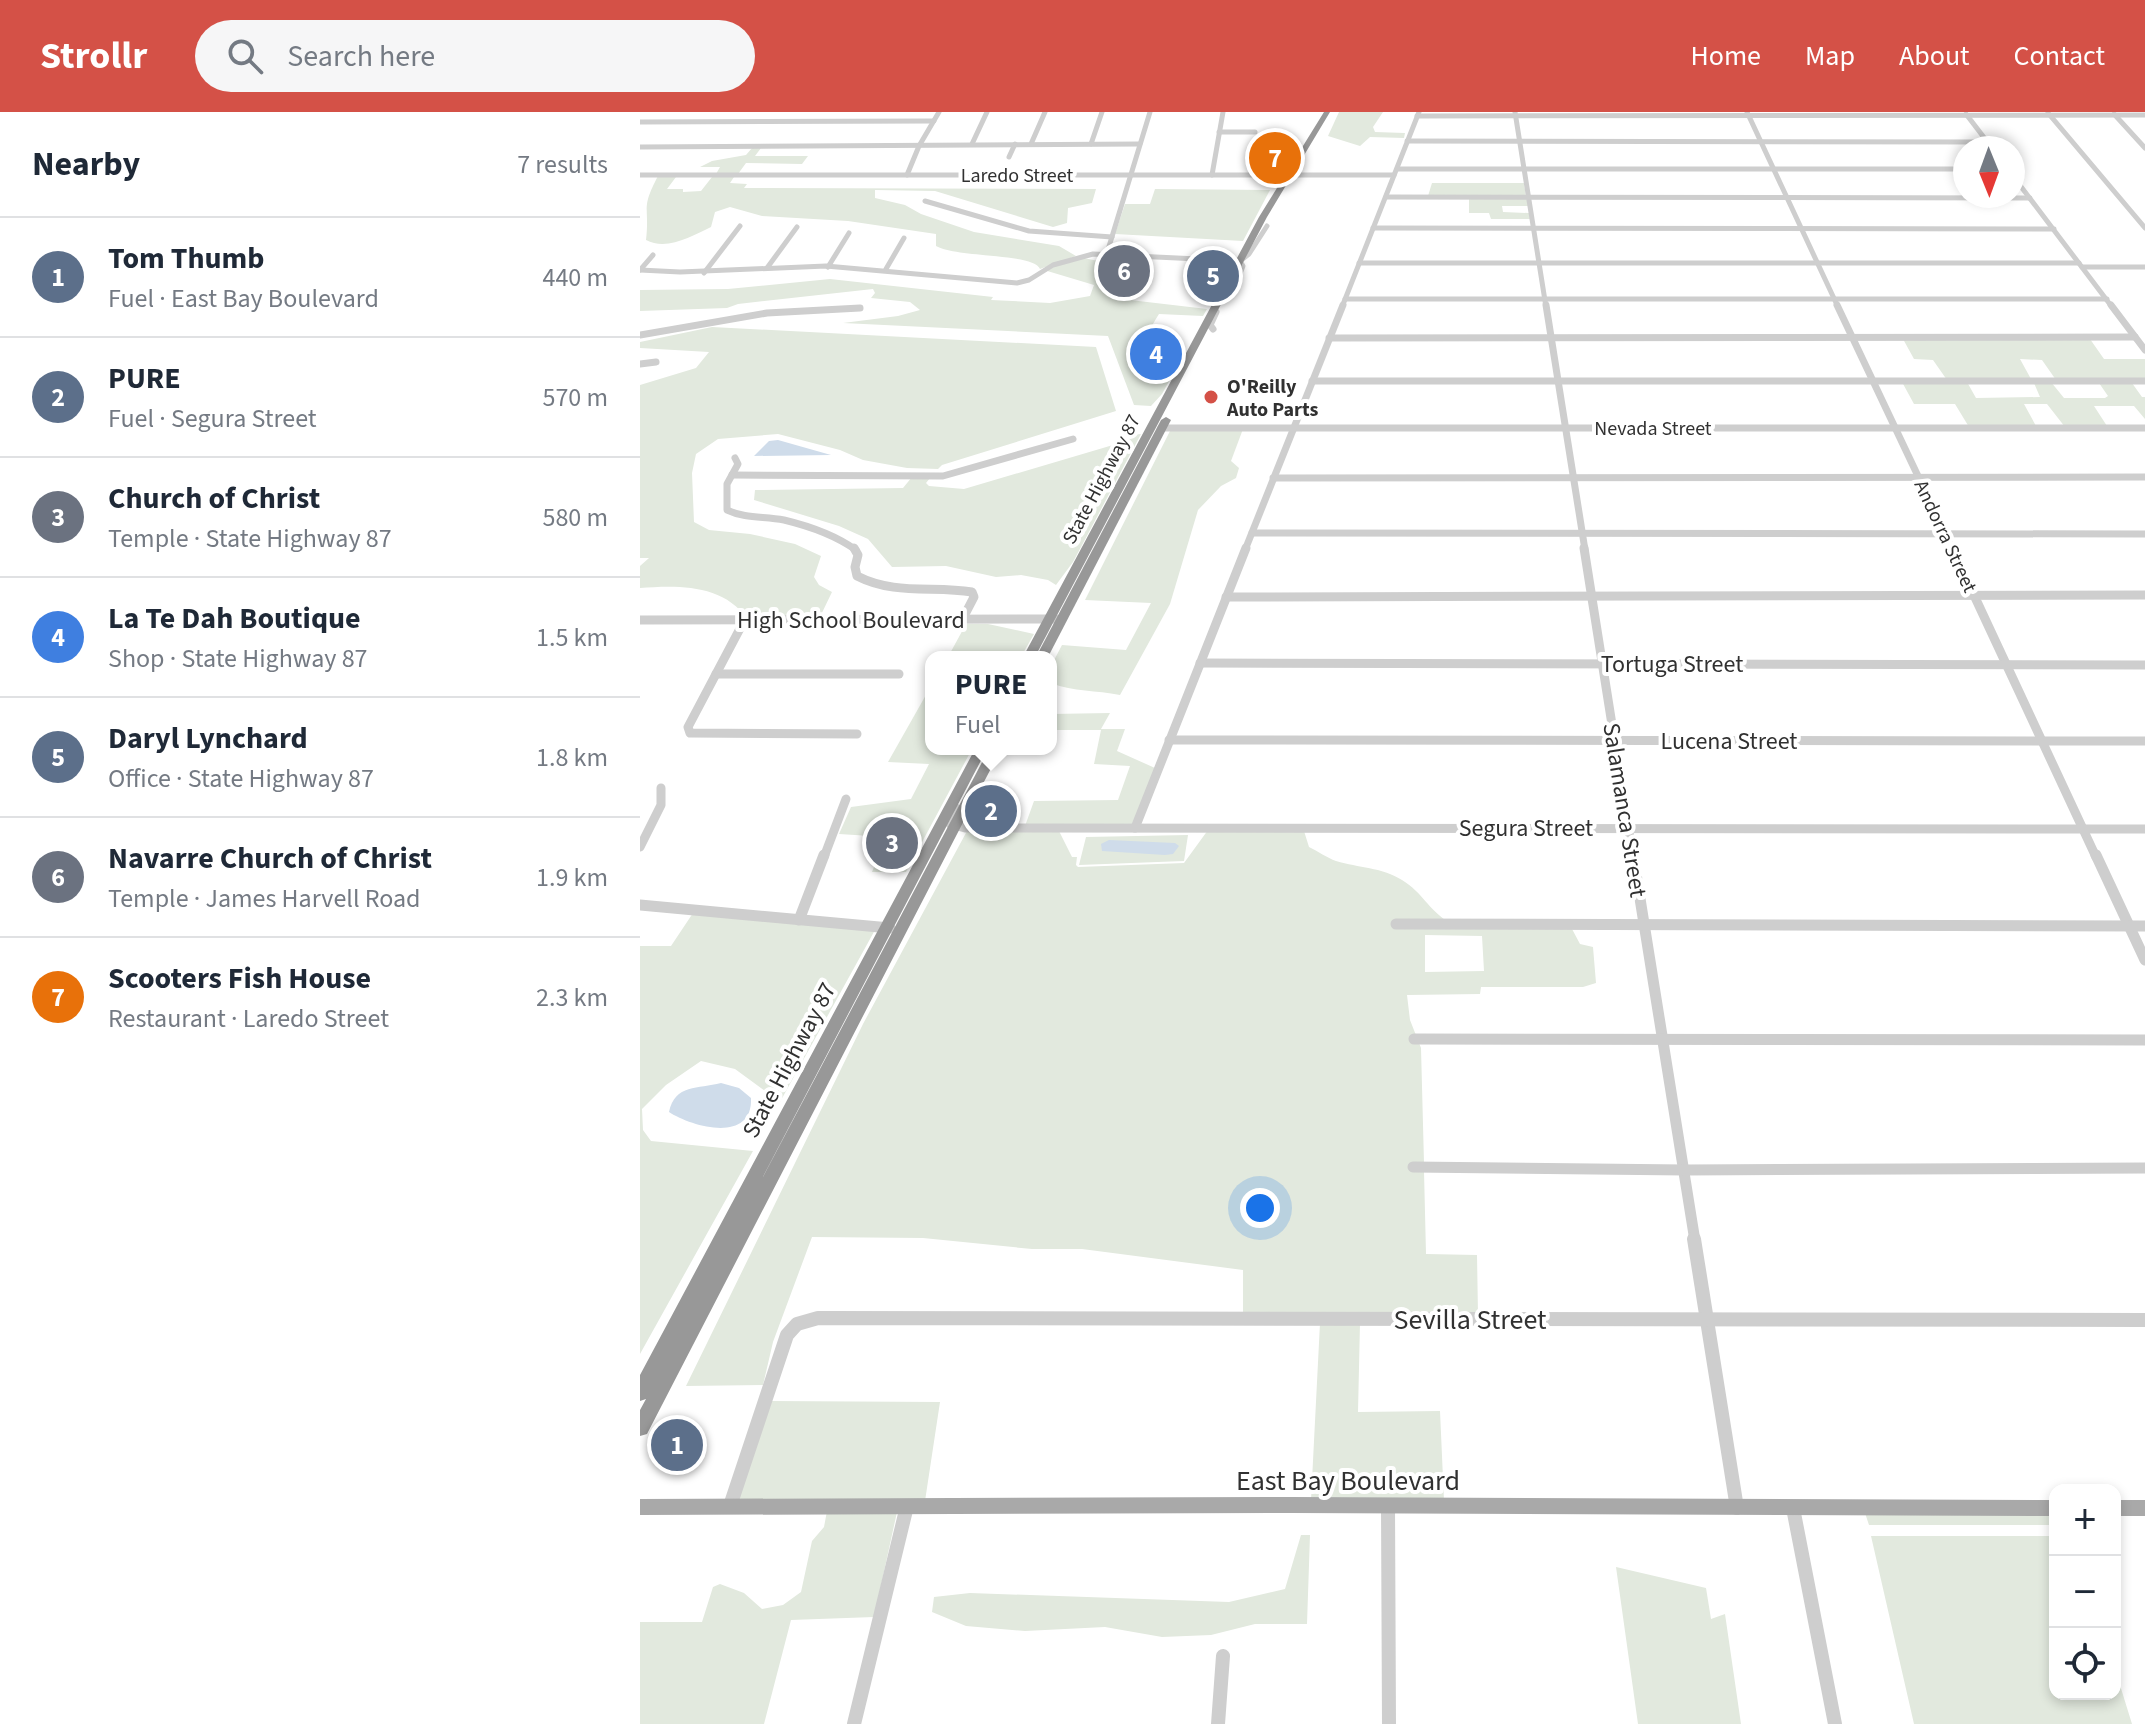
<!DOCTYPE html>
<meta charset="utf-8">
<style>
:root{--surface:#fff;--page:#f6f6f7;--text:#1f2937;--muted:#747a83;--line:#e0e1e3;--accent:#d45147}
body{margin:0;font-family:"Source Sans 3",sans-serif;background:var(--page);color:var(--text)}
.controls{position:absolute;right:24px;bottom:24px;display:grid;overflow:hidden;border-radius:16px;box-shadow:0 4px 12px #0003}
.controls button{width:72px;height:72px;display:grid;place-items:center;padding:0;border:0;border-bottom:2px solid var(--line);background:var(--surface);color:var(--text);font:40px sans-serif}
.compass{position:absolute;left:1313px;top:24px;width:72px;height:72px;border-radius:50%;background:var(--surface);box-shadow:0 4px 12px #0003;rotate:179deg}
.you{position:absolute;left:620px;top:1096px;width:28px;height:28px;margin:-20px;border:6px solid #fff;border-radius:50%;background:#1a73e8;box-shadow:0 0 0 12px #1a73e833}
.badge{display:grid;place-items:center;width:52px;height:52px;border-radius:50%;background:var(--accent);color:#fff;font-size:26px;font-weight:700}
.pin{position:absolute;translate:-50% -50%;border:4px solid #fff;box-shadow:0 2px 8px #0006}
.popup{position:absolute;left:285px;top:539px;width:132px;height:104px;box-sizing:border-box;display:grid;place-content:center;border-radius:16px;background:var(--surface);filter:drop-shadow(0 2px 6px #0005);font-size:26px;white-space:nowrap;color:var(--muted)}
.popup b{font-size:30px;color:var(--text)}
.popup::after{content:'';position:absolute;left:50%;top:100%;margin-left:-16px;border:16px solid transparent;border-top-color:var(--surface)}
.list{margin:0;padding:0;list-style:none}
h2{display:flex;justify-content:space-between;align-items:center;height:104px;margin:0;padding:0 32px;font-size:34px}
h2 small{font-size:26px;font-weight:400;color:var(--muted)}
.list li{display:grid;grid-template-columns:52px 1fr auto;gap:24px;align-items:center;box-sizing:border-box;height:120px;padding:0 32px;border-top:2px solid var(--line)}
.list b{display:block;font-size:30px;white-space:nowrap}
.list p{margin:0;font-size:26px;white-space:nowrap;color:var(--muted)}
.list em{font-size:26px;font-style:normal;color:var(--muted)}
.icon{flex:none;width:44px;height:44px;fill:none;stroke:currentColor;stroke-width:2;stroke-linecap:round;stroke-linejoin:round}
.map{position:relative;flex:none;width:1505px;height:1612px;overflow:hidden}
header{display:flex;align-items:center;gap:48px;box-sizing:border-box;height:112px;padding:0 40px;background:var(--accent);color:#fff}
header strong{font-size:38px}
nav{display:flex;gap:44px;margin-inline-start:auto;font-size:28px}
.search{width:560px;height:72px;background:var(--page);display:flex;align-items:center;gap:20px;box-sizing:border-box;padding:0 28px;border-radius:44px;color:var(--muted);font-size:30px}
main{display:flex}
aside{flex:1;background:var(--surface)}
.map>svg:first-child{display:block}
</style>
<header>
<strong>Strollr</strong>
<div class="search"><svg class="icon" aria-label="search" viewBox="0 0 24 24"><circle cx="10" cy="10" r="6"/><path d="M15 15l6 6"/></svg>Search here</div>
<nav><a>Home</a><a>Map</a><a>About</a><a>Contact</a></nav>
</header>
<main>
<aside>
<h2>Nearby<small>7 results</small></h2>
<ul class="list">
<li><span class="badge" style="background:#5c6f8a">1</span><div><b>Tom Thumb</b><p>Fuel · East Bay Boulevard</p></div><em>440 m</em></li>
<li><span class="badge" style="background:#5c6f8a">2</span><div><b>PURE</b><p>Fuel · Segura Street</p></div><em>570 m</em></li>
<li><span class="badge" style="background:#6b7280">3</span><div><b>Church of Christ</b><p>Temple · State Highway 87</p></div><em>580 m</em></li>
<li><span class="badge" style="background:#3f7fe0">4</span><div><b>La Te Dah Boutique</b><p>Shop · State Highway 87</p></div><em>1.5 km</em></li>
<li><span class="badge" style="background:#5c6f8a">5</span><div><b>Daryl Lynchard</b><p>Office · State Highway 87</p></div><em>1.8 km</em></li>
<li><span class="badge" style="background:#6b7280">6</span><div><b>Navarre Church of Christ</b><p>Temple · James Harvell Road</p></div><em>1.9 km</em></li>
<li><span class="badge" style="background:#e8710a">7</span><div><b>Scooters Fish House</b><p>Restaurant · Laredo Street</p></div><em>2.3 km</em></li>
</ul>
</aside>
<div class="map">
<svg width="1505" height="1612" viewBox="0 0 1505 1612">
<rect width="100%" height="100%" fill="#fff"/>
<g fill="#e2e9de" fill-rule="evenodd">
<path d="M699,0H743L733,15L735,20L765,21L764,26L730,25L720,34L688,24Z"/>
<path d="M112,36H121L115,44H168L162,52L106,51L98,62H76L80,55H60L72,49L106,43Z"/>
<path d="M18,64L36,65L27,77H43V80L61,79L72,65H94L90,71L107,72L104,76L456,77L452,91L428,96L427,111L413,115L295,79L235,78V86L265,93L281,102L334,120L419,134L436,144L400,157C394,141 317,146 296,134V122L208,109L122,104L90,95L75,100L71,115C52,124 27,139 6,128C10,94 0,98 18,64Z"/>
<path d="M792,71H884L886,85L788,84Z"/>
<path d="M515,77L630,78L603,129L475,122L485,92H510Z"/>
<path d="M829,86H887L888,94H862L863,100L889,101L890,107H851L849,101H829Z"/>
<path d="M439,145L463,150L462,157L483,170L490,188L567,197L563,204L519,202C509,217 503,233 494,248L538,253L522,282L511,294L494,293L468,224L203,211L258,204L280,198L270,190L231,186L235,181L233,177L98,192L87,196L0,199V178L88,177L190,167L353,185L351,188L410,191L450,184L454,173L404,158Z"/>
<path d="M72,215L456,235L476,299L302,353L298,357L267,356L223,348L200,338L138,322L78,327L56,342L52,361L54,410L69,418L110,422L155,432L181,444L174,465L179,473L192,480L179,507H107C84,472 37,473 0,476V454L9,446H0V273L56,256L69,240L0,236V230Z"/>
<path d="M1263,227H1450L1464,247H1505V268H1416L1402,248L1380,247L1391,267L1307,268L1293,248L1274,247Z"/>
<path d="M1262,270H1327L1336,286L1400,285L1394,271L1411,270L1424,286H1465L1468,284L1459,271H1492L1502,285H1505V307L1494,294H1454L1467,314L1425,315L1407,292H1384L1396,314L1329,315L1315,292H1274Z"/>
<path d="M531,317H603L591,349L599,356L596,366L581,374L558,398L530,492L480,583C456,578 434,580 411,571V554L422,533L486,538L511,491L445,488Z"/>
<path d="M501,322L433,450L416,473L408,468L381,463L356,465L306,454L252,455L228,427L199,414L114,388L115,378L263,376L272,365L290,366L286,371L289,374L324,377L473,333L481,324Z"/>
<path d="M326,512H348L394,522L381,545H308Z"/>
<path d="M291,574V637H332L266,760H232L246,725L199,722L211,695L271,687L289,652L248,650Z"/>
<path d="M470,601L461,617H485L477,639L515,656L492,713L385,714L394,689L478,688L490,654L454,652L461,618H411V602Z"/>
<path d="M568,718L664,719L669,735C678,739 687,746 696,749C719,756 741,755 762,768C783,781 788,797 807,809L932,817L940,832L953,835L956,871L943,875H841L840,882L767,883L770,908L781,936L784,1051H769V1058L784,1059L786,1142L837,1143L838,1202H603V1158L442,1137H392L283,1126L172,1125L133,1230L123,1273L46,1274L223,912L327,719H419L432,745H437L436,753L438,755L544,751ZM785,823L842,824L844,859L785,860Z"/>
<path d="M548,723L544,749L439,753L446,725Z"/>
<path d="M53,801L235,818L140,990L95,957L61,949L26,973L2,997L3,1018L11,1029L113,1039L0,1242V834H31Z"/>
<path d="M680,1211H720L718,1300L800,1299L804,1389L671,1388Z"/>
<path d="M130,1289L300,1290L285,1389H97Z"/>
<path d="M187,1399L257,1400L234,1505L151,1508L124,1612H0V1510H62L73,1475L80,1472L104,1481L122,1497L143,1493L161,1480L172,1429L184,1415Z"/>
<path d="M1225,1401L1415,1402V1413H1229Z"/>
<path d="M661,1423H670L667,1512H615L571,1523L522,1525L465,1515L385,1519L326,1514L292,1500L294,1485L330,1481L589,1490L645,1477Z"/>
<path d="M1231,1424H1415V1582H1475V1557L1492,1612H1274Z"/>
<path d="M976,1455L1066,1476L1071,1507L1085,1502L1101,1612H998Z"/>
</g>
<g fill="#cfdcea">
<path d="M138,328L191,343L114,344L129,329Z"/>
<path d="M469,728L535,731L539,734L533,742L525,743L462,739L461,732Z"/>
<path d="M81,971L99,976L111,986C113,1032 52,1015 29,1000C35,972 58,977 81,971Z"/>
</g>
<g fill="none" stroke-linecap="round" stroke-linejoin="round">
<g stroke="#cecece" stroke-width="5">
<path d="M875,0L906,195"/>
<path d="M1107,0L1198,195"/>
<path d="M1408,1L1505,116"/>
<path d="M1326,2L1352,36"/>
<path d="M1474,2L1505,36"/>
<path d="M777,4L1505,3"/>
<path d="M0,10L294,9"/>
<path d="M579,20H615"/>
<path d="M767,29L1347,30"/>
<path d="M332,32L347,0"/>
<path d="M391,32L405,0"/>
<path d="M451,32L462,0"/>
<path d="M0,35L500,32"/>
<path d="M369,45L375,32"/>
<path d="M757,57H1325"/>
<path d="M0,63H754"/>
<path d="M267,63L279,34L299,0"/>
<path d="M572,63L583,0"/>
<path d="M1373,64L1472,195"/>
<path d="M746,85L1390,86"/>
<path d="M285,89L389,119L472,125"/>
<path d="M733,116L1414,117"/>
<path d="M467,141L510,0"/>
<path d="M600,149L609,142L627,114"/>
<path d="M719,151H1439"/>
<path d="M188,155L209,121"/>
<path d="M1442,155H1505"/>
<path d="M127,156L157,115"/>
<path d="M246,157L264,126"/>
<path d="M0,158L40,160L186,154L377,171L389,168L413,153L453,142L600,149"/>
<path d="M0,158L13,143"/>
<path d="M64,161L100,114"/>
<path d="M592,181L603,154L600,149"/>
<path d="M705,187H1467"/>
<path d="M702,195L779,0"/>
</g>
<g stroke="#cecece" stroke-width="7">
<path d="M906,193L945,438"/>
<path d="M1197,193L1313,438"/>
<path d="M1471,193L1505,238"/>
<path d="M573,217L570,213L576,200"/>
<path d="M0,223L127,201L220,196"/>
<path d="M689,226L1495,225"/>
<path d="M0,252L16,250"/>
<path d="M672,269H1505"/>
<path d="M521,316H1505"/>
<path d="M95,346L98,352L87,372V398C106,407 124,404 144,408C169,414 195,423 216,438"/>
<path d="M92,363L303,364L433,327"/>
<path d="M633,366L1505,365"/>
<path d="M612,421L1505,422"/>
<path d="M605,438L703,193"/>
</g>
<g stroke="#cecece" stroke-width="9">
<path d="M214,436L218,443L215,455L217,464C254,483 292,474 332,480L334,485L322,508"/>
<path d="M944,436L993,745"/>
<path d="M1312,436L1456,745"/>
<path d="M586,485L1505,483"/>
<path d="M0,508L416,507"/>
<path d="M104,509L48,615L50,621L217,622"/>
<path d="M560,551L1505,553"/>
<path d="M76,562H259"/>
<path d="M529,628L1505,629"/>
<path d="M316,696L310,712L325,716L1505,717"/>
<path d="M495,716L606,436"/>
<path d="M0,735L21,693V676"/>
<path d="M184,745L206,687"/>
</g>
<g stroke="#cecece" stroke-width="11">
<path d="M993,743L1055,1129"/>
<path d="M1456,743L1505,848"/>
<path d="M0,793L250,816"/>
<path d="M159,808L184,743"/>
<path d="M756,812L1505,814"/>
<path d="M774,927L1505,928"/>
<path d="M773,1055L1045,1058L1505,1056"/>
</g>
<g stroke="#cecece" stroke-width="14">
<path d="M1054,1127L1097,1396"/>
<path d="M90,1394L147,1223L157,1212L178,1206L1505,1208"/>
<path d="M748,1394L749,1612"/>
<path d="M1153,1396L1195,1612"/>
<path d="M214,1612L267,1394"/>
<path d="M578,1612L583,1544"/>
</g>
<g fill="#a9a9a9" fill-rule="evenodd">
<path d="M653,1385L1415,1388V1404L653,1401L0,1403V1387Z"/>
<rect x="1475" y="1388" width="30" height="16"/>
</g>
<g fill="#989898" fill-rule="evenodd">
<path d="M684,0H690L627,105L395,545H383L619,105Z"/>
<path d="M526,305L531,308L408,545H396L521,308Z"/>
<path d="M335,637H347L116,1078L349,637H361L7,1322L0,1324V1298L6,1287L0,1289V1263Z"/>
</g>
</g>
<circle fill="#d45147" stroke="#fff" stroke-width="3" cx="571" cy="285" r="8"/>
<g text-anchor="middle" stroke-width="8" stroke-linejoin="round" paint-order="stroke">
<g font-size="20" fill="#313131" stroke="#fff">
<text x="377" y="70">Laredo Street</text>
<text x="1013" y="323">Nevada Street</text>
<text transform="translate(461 367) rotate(-62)" y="7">State Highway 87</text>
<text transform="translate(1306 424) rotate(65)" y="7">Andorra Street</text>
</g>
<g font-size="20" font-weight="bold" fill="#313131" stroke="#fff" text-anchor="start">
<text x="587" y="281">O'Reilly<tspan x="587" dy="23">Auto Parts</tspan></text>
</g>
<g font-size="24" fill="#313131" stroke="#fff">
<text x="211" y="516">High School Boulevard</text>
<text x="1032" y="560">Tortuga Street</text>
<text x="1089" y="637">Lucena Street</text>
<text transform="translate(985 698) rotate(81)" y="8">Salamanca Street</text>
<text x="886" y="724">Segura Street</text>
<text transform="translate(149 948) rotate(-62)" y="8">State Highway 87</text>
</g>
<g font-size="28" fill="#313131" stroke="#fff">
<text x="830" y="1217">Sevilla Street</text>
<text x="708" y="1378">East Bay Boulevard</text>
</g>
</g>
</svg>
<div class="controls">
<button>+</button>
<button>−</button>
<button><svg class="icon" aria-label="locate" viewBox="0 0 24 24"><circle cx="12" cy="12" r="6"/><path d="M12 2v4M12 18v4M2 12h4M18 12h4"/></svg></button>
</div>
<svg class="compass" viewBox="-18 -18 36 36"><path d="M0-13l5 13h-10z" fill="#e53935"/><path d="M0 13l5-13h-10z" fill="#747a83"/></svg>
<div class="you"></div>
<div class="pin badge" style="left:37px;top:1333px;background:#5c6f8a">1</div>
<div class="pin badge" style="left:351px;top:699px;background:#5c6f8a">2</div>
<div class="popup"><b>PURE</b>Fuel</div>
<div class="pin badge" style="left:252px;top:731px;background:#6b7280">3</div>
<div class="pin badge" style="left:516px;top:242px;background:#3f7fe0">4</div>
<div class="pin badge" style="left:573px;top:164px;background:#5c6f8a">5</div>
<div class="pin badge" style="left:484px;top:159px;background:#6b7280">6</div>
<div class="pin badge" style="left:635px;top:46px;background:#e8710a">7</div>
</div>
</main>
